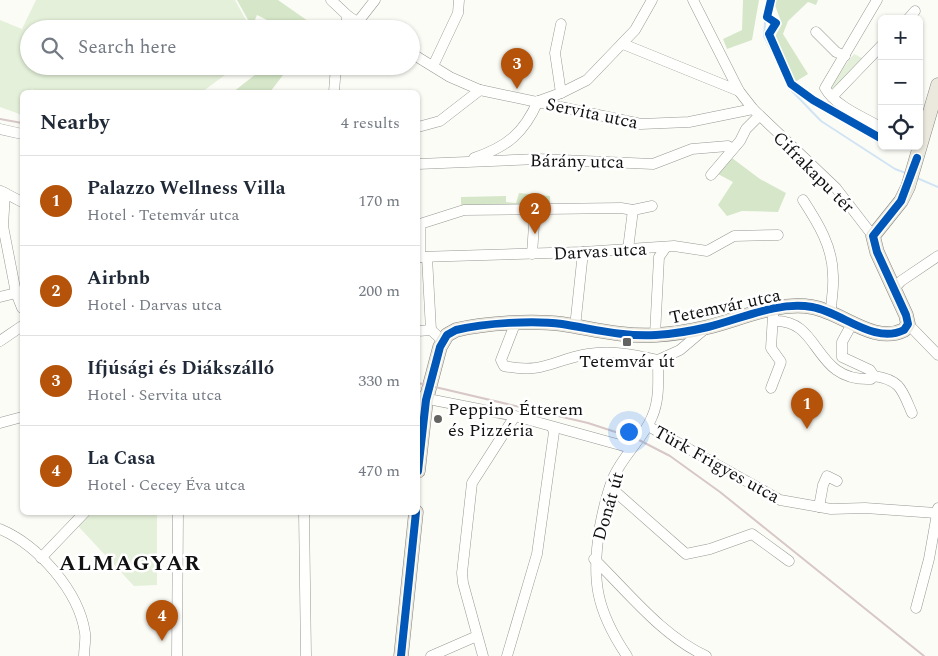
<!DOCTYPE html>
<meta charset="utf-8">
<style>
:root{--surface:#fff;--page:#f6f6f7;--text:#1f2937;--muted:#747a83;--line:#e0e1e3;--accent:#b45309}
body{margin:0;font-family:Spectral,serif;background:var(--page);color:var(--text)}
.controls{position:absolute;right:15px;top:15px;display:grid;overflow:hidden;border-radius:8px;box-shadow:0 1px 4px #0004}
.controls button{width:45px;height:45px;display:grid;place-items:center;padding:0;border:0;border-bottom:1px solid var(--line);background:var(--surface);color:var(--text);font:25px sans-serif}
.you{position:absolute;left:628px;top:431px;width:18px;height:18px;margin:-12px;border:4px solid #fff;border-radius:50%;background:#1a73e8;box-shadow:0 0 0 8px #1a73e833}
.badge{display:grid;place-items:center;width:32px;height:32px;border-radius:50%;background:var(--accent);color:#fff;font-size:16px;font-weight:700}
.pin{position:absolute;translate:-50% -41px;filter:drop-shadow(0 1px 2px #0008)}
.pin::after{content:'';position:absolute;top:26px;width:18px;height:15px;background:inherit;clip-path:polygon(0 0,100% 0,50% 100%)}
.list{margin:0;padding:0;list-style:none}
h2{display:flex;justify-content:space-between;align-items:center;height:65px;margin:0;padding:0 20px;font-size:21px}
h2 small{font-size:16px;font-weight:400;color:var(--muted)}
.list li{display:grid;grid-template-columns:32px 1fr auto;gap:15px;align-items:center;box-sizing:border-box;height:90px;padding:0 20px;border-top:1px solid var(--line)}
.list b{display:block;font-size:19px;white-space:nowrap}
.list p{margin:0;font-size:16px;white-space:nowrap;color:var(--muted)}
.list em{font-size:16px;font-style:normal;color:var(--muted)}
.icon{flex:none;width:28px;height:28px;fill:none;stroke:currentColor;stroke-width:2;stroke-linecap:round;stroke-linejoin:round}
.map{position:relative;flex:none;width:938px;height:656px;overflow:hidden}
.search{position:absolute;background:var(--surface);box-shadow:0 1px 4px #0004;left:20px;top:20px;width:400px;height:55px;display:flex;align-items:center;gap:12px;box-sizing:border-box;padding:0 18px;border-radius:28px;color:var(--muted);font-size:19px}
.panel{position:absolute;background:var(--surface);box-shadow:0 1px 4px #0004;left:20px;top:90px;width:400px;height:425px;border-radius:8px}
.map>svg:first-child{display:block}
</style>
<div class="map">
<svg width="938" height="656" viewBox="0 0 938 656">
<rect width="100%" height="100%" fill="#fcfcf7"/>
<g fill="#e4f0d9">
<path d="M36,0H235L251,29H29V66H237L202,92H37L32,89L30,92H22V115L0,107V20L22,29Z"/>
<path d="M854,54L864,59L834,88H830L831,83Z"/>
<path d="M92,513H157V585L134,586L78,526Z"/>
</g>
<g fill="#d5e7c8">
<path d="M237,0H278L318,28L280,29L275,24L257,15L252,27Z"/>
<path d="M743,0H759L752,40L727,49L723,39L742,30Z"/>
<path d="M773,0H818L816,5L808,2L788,21L783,34L808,74L795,82L773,40L782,24Z"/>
<path d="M266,66H290L270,92H233Z"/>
<path d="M732,158L760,179L786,193L778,212L742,211L727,216L718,205L733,182L718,174Z"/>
<path d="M519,193L550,196V205L522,204L521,207H461V197L506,196V202L516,203Z"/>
</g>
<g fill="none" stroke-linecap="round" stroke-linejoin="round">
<g stroke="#d1e4f3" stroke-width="2">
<path d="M767,0L764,36L792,91L821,121L895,169L906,173"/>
<path d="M917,178L938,187"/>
</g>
<g stroke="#979795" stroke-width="11">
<g id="minor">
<path d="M331,0L348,16L368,29"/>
<path d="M693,0L739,91L753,109L836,188L873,236"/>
<path d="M877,0L825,88C836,107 864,117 882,128"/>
<path d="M908,19L915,11"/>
<path d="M357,23L375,0"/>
<path d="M561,24L555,53L561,93"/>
<path d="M344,29L348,16"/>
<path d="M816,32L836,52L845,56"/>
<path d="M623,44L739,91"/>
<path d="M411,53L450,77L480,90L641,124L689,122L753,109"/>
<path d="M433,66L458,13L459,0"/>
<path d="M334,92L336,66"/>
<path d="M832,97L882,45"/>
<path d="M539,101L561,93L587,80L635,30L652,0"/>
<path d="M418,127L440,121L480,90"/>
<path d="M0,129L22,134"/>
<path d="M474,158C507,147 524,133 538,101"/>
<path d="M418,164L538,159L653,164L692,149L728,146L732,149"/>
<path d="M711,175L740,141L746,129L759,116"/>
<path d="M1,191L22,202"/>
<path d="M5,193L3,226L16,293L22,308"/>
<path d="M803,200C818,223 833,247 833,276C834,288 831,300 831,312"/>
<path d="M628,249L633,210"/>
<path d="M532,254L535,210"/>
<path d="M418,257L583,252L674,246L707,251L734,236L778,235"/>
<path d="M420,257V224L464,210L621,208L633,210L652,206"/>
<path d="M427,257L431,330"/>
<path d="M893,290L901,281L938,256"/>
<path d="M0,297L16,293"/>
<path d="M774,321C822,319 812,382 871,379L874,376L870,370L842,357V342L853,322"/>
<path d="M515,324L501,360L504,366C545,374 552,360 588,354C612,350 634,355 658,360"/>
<path d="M908,324L938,355"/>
<path d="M575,327L583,252"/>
<path d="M418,331L431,330L443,341"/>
<path d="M655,335L659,257L666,247"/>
<path d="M0,341L22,326"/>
<path d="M658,360L680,350L706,328"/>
<path d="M874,376C901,380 902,390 912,413"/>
<path d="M771,388L781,362L771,348L773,315"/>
<path d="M418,397L515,416L631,448"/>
<path d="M0,423L22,417"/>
<path d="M648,426L780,500L831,509L865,508L936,513"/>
<path d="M610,487L686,554L710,549L752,534L789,561"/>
<path d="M819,507L823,485L827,476L837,481"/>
<path d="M304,512L306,656"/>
<path d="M0,529C38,545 79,591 85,633C86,640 84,649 84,656"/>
<path d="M41,558L85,512"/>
<path d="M594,559C628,592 662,636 706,656"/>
<path d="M916,608L929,559L938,508"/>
<path d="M177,656L178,512"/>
<path d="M431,656L477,636"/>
<path d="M483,656L463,583L462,573L472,483L515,416"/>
<path d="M507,656L537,554L554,432L552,427"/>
<path d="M627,656C596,610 591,580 600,526C603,510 607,493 613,478C623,455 643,439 652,417C660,399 658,379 658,360"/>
</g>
</g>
<g stroke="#848482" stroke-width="15">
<g id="major">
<path d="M418,471L426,400L440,347L447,335L456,330C484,323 534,320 562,324C594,329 623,337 656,335C673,334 691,331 708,327C741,319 777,301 812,307C842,312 874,345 904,330L908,324L906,315L877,252L873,236L901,201L908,187L938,85"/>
<path d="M401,656L416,512"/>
</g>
</g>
<use href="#minor" stroke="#fffffe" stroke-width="10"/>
<use href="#major" stroke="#ebe8dd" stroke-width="14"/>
<g stroke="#d7c8c7" stroke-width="2">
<path d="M0,119L22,123"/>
<path d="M418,383L588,423L637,439L670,456L720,492L924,656"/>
</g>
<g stroke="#fff" stroke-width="11">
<g id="cycleway">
<path d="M771,0L767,17L776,23L769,34L791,84L813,100L882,139"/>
<path d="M418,471L426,400L440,347L447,335L456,330C484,323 534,320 562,324C594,329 623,337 656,335C673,334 691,331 708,327C741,319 777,301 812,307C842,312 874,345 904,330L908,324L906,315L877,252L873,236L901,201L917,158"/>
<path d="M401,656L416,512"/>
</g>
</g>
<use href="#cycleway" stroke="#0057b8" stroke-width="8"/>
</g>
<g fill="#636362" stroke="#fff" stroke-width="2">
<rect x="622" y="337" width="10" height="10" rx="2.5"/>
<circle cx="438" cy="419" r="5"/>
</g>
<g text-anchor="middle" stroke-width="5" stroke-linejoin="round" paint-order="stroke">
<g font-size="18" fill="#111" stroke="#fff">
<text transform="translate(592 113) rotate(12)" y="6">Servita utca</text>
<text transform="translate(577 161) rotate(1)" y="6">Bárány utca</text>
<text transform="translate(814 172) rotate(45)" y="6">Cifrakapu tér</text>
<text transform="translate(600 251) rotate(-3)" y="6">Darvas utca</text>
<text transform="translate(725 306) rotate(-12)" y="6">Tetemvár utca</text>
<text transform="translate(717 464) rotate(29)" y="6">Türk Frigyes utca</text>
<text transform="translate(608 506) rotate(-74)" y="6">Donát út</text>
</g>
<g font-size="18" fill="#111" stroke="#fff">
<text x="627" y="367">Tetemvár út</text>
<text x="448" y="415" text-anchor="start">Peppino Étterem<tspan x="448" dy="21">és Pizzéria</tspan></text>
</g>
<g font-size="22" font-weight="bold" letter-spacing="1" fill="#111" stroke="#fff">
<text x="130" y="570">ALMAGYAR</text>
</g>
</g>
</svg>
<div class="controls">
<button>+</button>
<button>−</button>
<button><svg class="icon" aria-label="locate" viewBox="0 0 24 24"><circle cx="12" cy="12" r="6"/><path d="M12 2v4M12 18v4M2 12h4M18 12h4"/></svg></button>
</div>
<div class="you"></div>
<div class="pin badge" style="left:807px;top:429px">1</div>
<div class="pin badge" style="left:535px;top:234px">2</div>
<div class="pin badge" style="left:517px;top:89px">3</div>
<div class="pin badge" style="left:162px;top:641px">4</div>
<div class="search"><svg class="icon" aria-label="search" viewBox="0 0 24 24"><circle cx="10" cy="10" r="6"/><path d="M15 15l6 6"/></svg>Search here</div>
<section class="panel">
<h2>Nearby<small>4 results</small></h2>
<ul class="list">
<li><span class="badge">1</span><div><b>Palazzo Wellness Villa</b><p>Hotel · Tetemvár utca</p></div><em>170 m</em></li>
<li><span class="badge">2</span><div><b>Airbnb</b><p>Hotel · Darvas utca</p></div><em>200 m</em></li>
<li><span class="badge">3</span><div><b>Ifjúsági és Diákszálló</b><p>Hotel · Servita utca</p></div><em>330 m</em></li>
<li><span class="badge">4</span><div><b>La Casa</b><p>Hotel · Cecey Éva utca</p></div><em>470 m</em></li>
</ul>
</section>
</div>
